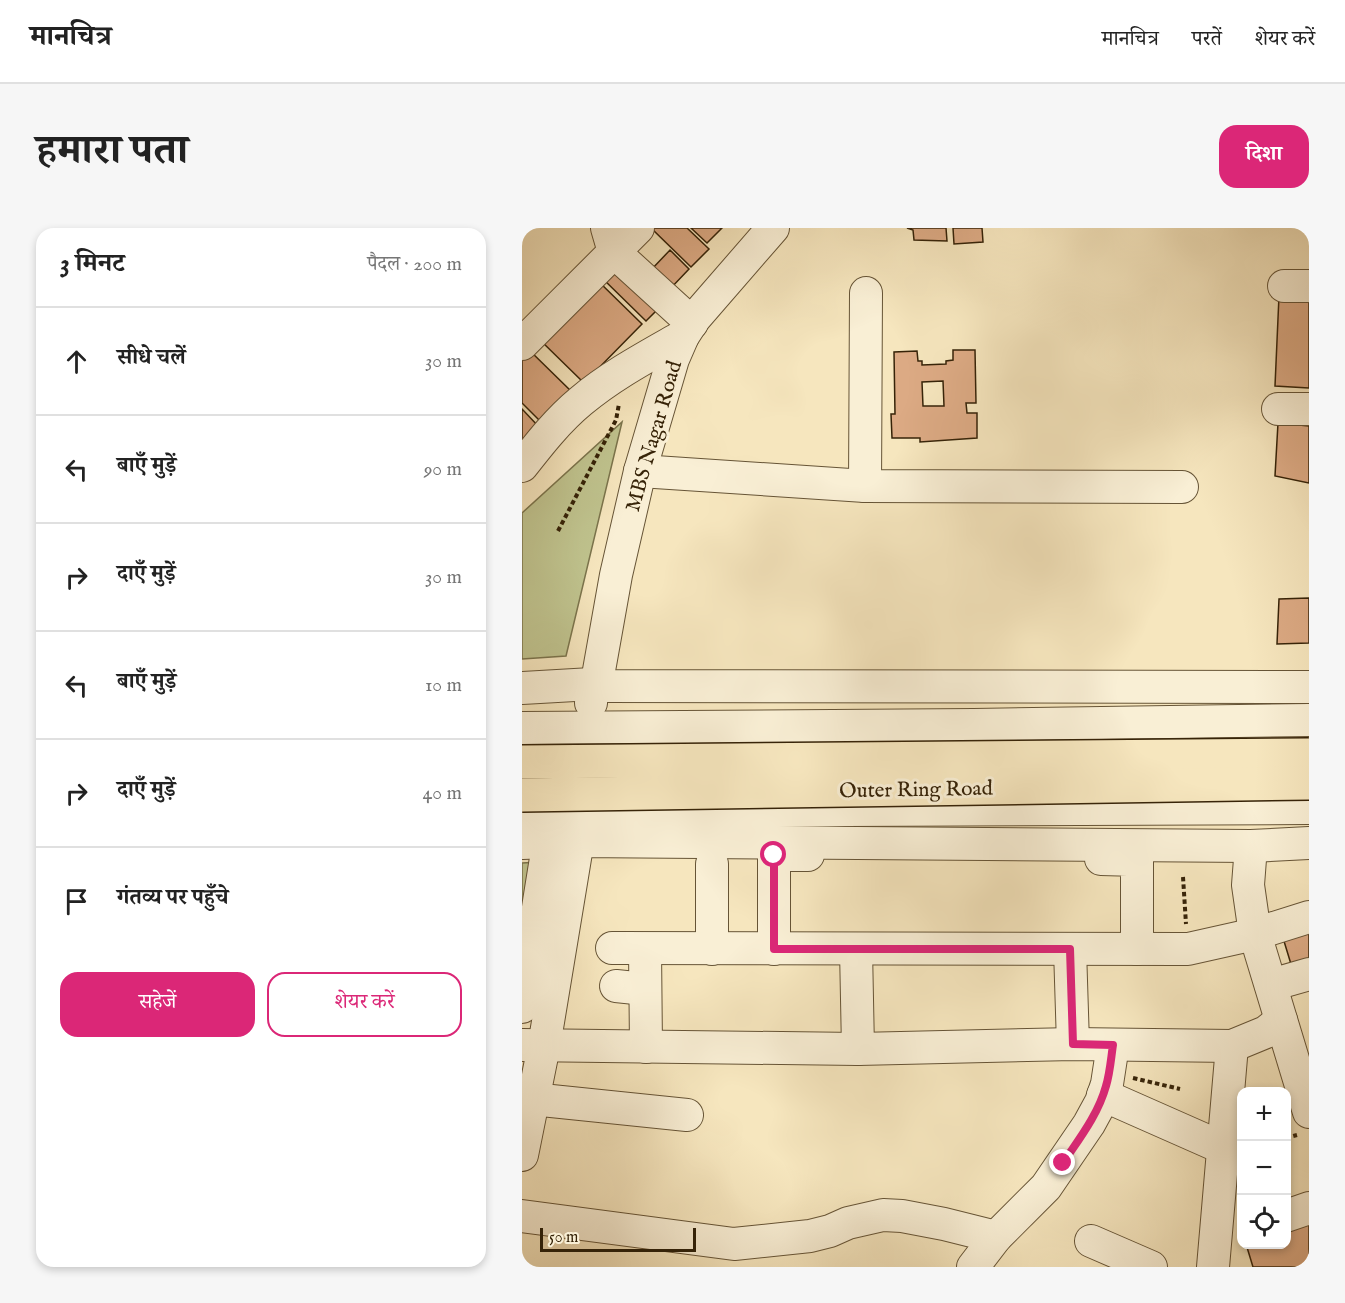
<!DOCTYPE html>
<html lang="hi">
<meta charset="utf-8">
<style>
:root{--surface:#fff;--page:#f6f6f6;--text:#222;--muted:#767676;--line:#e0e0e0;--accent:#db2777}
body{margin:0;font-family:"IM FELL English","Noto Serif Devanagari",serif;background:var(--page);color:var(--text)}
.controls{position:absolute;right:18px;bottom:18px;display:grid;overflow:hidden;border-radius:12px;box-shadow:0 3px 9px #0003}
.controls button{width:54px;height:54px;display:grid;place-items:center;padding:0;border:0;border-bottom:2px solid var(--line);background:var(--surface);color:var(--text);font:30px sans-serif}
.scale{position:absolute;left:18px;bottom:15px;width:156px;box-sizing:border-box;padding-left:6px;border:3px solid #362308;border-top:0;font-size:16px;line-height:21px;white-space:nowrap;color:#362308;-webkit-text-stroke:4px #f9efd5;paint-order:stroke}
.stop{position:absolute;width:18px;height:18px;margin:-14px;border:4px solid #db2777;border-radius:50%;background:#fff}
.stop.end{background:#db2777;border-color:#fff;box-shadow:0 2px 6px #0008}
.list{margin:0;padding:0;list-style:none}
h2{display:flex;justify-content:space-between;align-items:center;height:78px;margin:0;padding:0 24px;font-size:26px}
h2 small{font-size:20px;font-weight:400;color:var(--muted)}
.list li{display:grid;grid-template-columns:39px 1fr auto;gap:18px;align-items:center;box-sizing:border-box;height:108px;padding:0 24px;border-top:2px solid var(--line)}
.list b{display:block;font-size:22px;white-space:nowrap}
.list em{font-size:20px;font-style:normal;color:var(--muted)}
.actions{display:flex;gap:12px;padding:18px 24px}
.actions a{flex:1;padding:14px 0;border:2px solid var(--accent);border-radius:18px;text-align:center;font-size:21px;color:var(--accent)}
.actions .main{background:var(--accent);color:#fff}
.icon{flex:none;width:33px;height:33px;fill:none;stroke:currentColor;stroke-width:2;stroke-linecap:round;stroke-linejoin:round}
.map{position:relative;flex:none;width:787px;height:1039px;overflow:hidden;border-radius:18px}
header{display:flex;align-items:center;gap:36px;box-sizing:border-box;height:84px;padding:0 30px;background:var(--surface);border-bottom:2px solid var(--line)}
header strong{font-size:28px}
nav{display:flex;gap:33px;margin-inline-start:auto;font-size:21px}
.intro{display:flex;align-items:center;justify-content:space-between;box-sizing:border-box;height:144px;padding:0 36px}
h1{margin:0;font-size:42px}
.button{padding:15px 27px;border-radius:18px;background:var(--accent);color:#fff;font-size:21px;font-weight:700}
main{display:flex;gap:36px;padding:0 36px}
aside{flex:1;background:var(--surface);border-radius:18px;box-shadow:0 3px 9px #0003}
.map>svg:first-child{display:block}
</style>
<header>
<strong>मानचित्र</strong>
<nav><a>मानचित्र</a><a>परतें</a><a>शेयर करें</a></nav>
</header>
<div class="intro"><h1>हमारा पता</h1><a class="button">दिशा</a></div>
<main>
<aside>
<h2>3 मिनट<small>पैदल · 200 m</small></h2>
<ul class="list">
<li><svg class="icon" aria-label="ahead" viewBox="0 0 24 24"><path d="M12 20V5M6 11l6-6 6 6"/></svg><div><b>सीधे चलें</b></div><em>30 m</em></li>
<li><svg class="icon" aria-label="left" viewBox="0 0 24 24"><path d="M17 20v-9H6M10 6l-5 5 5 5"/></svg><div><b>बाएँ मुड़ें</b></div><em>90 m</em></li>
<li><svg class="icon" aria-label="right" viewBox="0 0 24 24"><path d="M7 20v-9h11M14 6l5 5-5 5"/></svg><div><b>दाएँ मुड़ें</b></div><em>30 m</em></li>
<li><svg class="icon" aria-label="left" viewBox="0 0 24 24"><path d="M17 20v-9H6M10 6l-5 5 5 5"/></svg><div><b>बाएँ मुड़ें</b></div><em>10 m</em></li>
<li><svg class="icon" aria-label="right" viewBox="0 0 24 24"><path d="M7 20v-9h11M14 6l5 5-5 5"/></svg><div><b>दाएँ मुड़ें</b></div><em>40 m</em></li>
<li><svg class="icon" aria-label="arrive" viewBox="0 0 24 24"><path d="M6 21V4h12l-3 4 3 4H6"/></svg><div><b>गंतव्य पर पहुँचे</b></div></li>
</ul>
<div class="actions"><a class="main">सहेजें</a><a>शेयर करें</a></div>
</aside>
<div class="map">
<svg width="787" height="1039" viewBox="0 0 787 1039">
<rect width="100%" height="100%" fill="#f6e6be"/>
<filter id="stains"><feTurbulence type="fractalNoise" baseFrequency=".00333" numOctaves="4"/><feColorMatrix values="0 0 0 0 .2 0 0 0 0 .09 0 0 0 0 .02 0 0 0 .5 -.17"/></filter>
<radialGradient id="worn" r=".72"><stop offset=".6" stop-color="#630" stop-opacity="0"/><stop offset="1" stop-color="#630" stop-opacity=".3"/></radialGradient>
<g fill="#c0c48f" stroke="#7b744c" stroke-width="1.5">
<path d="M100,194L44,428L0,431V285Z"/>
<path d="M17,634L0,715V635Z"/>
</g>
<g fill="#dcaa84" stroke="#362308" stroke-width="1.5" fill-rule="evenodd">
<path d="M129,0H165L187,21L169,39Z"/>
<path d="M169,0H200L185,15Z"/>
<path d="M385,0H424L425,13L392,12L391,2Z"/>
<path d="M431,0H460L461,14L432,16Z"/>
<path d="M148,22L167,41L148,61L129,42Z"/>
<path d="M89,37L135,82L124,93L78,48Z"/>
<path d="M74,51L120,96L62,155L16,110Z"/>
<path d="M757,68L787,69V160L753,158Z"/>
<path d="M4,119L52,166L22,197L0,175V123Z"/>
<path d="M431,122H453L454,175H444L445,185H455V210L398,214V210H370L369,186H373L372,124L395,123L396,133H400V137L424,136V133L431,132ZM421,153L422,178H401L400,154Z"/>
<path d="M0,181L17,199L0,216Z"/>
<path d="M756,195L787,198V255L753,248Z"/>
<path d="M787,370V415L755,416L757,371Z"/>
<path d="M787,691V741L772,746L758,700Z"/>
<path d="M787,989V1039H731L724,1016H764V996Z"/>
</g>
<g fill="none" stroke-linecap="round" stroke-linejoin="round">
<g stroke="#665436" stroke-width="34">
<g id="minor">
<path d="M85,0L92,24L170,95"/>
<path d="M762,58H787"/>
<path d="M0,116L116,0"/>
<path d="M756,181H787"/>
<path d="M0,238C18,215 36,192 59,173C90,147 126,128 161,108"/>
<path d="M118,243L343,258L660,259"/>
<path d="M343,258L344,65"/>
<path d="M0,460L70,456L83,458L787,459"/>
<path d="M69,475L70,456L76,448L94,347L118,243L151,131L161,108L172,91L251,0"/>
<path d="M0,500L452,497L787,492"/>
<path d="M0,587L323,582L787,580"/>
<path d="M0,615L55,613L729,618L787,615"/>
<path d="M729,618L726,657L733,706L787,884"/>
<path d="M579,631L615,632V721"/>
<path d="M190,636V721"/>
<path d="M90,720L666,721L733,706L787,689"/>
<path d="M123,721L124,819"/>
<path d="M252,721V627H286"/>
<path d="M334,721L336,821"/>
<path d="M548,721L551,816"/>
<path d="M749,757L787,746"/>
<path d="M94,758L123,761"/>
<path d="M0,779L30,593"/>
<path d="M0,817L336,821L551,816L710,818L744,804L759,792"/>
<path d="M581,867L701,920"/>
<path d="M10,871L165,887"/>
<path d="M0,927L22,818L59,594"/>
<path d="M0,988L212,1016L288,1008L308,1003L326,995L361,987L380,988L422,996L474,1009"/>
<path d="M764,988L787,980"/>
<path d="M569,1013L629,1039"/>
<path d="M451,1039L474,1009L524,959L567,896L579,874L585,856L591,817"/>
<path d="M691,1039L710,818"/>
</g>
</g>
<g stroke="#362308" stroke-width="4" stroke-dasharray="4.5 3" stroke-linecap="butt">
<path d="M36,303L94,192L97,176"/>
<path d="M661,649L664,696"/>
<path d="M611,850L658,861"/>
<path d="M764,910L775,907"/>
</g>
<use href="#minor" stroke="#f9efd5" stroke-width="32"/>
<g stroke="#362308" stroke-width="36" stroke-linecap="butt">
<g id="major-bridge">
<path d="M0,534L787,527"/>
<path d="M0,567L787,555"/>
</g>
</g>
<use href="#major-bridge" stroke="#f6e6be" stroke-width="33"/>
</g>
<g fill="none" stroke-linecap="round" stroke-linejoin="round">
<path stroke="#db2777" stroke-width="8" d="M252,627V721H548L551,816L591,817C589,830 588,845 584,858C576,887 557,911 541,935"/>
</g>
<g text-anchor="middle" stroke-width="6" stroke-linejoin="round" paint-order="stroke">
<g font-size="21" fill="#362308" stroke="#f9efd5">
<text transform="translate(131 208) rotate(-74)" y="7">MBS Nagar Road</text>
<text transform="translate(394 561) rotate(-1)" y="7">Outer Ring Road</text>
</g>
</g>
<rect width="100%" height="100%" filter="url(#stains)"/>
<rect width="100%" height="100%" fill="url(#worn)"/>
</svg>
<div class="controls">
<button>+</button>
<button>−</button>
<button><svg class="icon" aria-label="locate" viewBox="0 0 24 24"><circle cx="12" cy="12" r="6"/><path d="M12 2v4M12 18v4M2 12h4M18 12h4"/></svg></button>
</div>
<div class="scale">50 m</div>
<div class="stop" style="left:252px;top:627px"></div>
<div class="stop end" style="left:541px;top:935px"></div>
</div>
</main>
